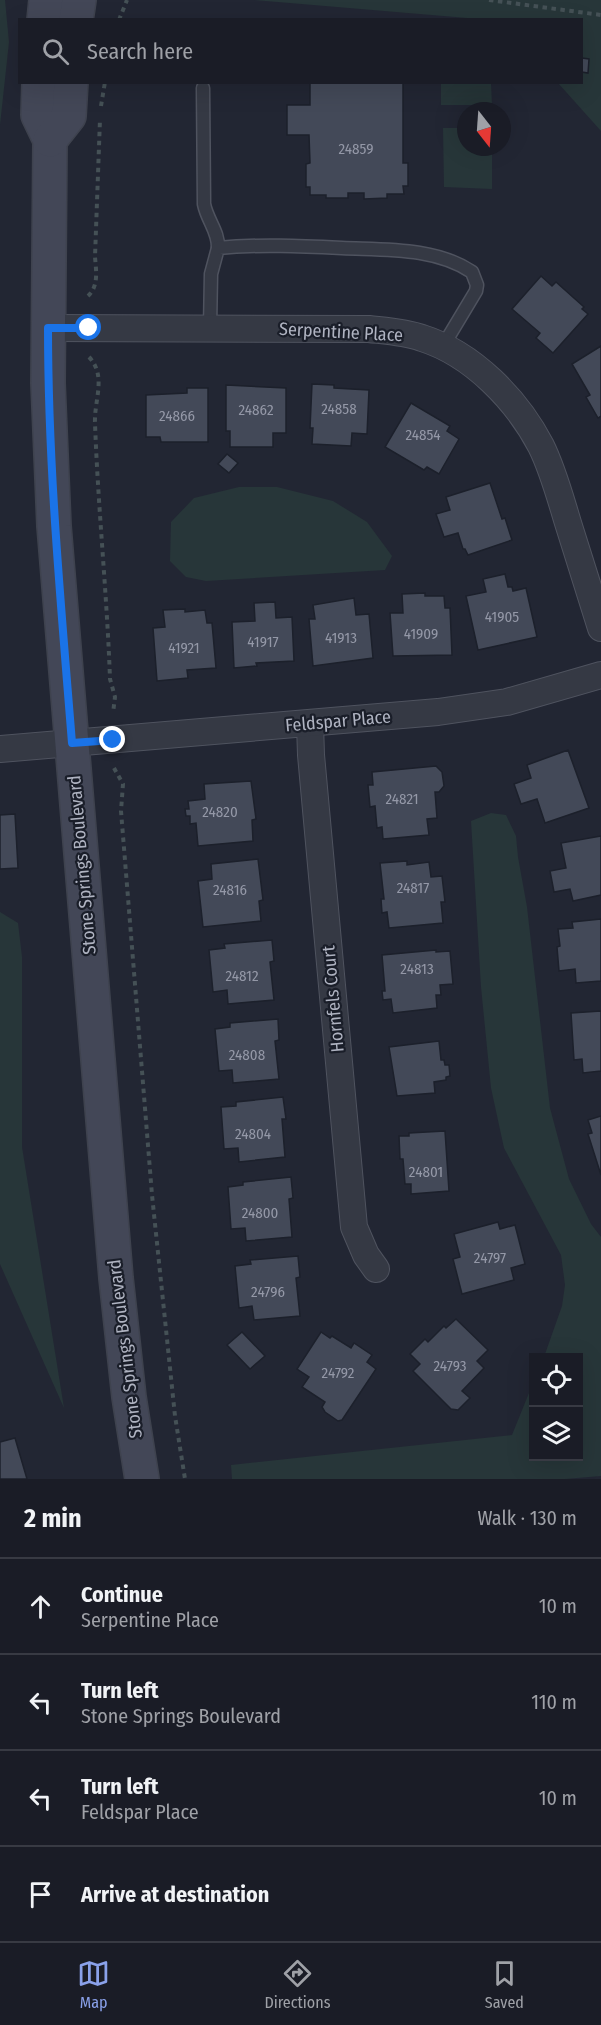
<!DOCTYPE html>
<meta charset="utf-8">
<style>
:root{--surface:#1a1c26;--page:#23252e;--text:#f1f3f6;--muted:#9fa1a7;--line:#383a43;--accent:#8aa1ea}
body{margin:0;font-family:"Fira Sans Condensed",sans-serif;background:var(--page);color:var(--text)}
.controls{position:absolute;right:18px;bottom:18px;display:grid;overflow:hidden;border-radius:0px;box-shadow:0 6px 24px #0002}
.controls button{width:54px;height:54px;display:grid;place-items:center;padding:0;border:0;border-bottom:2px solid var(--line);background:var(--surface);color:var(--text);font:30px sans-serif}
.compass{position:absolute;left:457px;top:102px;width:54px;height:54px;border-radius:50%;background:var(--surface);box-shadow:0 6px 24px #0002;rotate:163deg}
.stop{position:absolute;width:18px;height:18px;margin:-14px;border:4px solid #1a73e8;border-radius:50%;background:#fff}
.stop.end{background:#1a73e8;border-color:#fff;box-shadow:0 2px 6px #0008}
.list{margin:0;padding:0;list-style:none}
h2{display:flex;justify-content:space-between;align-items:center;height:78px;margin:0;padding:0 24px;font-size:26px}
h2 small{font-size:20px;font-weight:400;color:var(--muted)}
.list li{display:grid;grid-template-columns:39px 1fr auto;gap:18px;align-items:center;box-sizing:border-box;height:96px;padding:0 24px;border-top:2px solid var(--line)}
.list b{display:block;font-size:22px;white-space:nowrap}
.list p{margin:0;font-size:20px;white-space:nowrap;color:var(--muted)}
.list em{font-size:20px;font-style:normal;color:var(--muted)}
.icon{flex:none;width:33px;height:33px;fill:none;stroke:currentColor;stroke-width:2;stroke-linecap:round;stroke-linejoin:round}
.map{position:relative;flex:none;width:601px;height:1479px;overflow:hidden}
.search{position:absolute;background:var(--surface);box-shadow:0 6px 24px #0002;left:18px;right:18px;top:18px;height:66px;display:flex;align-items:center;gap:15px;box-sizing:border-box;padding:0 21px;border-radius:0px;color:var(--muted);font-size:22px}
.sheet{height:462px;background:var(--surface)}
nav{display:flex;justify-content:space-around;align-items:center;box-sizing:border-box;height:84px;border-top:2px solid var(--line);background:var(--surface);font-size:16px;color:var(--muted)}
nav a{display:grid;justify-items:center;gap:3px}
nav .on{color:var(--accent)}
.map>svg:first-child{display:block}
</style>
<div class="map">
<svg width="601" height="1479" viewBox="0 0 601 1479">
<rect width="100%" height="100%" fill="#222633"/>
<g fill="#273639">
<path d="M0,0H5L9,42L0,125Z"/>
<path d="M254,0H601V131L558,83L582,82V20L479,19Z"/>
<path d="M441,83H491L492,105H441Z"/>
<path d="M443,128H466V147H492V189L444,187Z"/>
<path d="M239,487H277L333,501L367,522L392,556L385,570L206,581L186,577L170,561L171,522L194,498Z"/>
<path d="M491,813L506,815L516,836L518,857L527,907L550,1108L569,1179L591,1224L601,1237V1476L565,1479H232L231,1465L512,1435L533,1383L534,1456H578V1358L544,1357L562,1306L565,1285L561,1255L504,1148L491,1088L481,987L471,821Z"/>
<path d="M0,912L18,923L22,957V1147L64,1408L0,1264Z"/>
</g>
<g fill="#434958" stroke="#1c202b" stroke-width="1.5">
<path d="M582,58L589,59L588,73L582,72Z"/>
<path d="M310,82H403V163H408V186H403L404,194H387V198L364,199V193H348V198H326V195H310V187H306V164L310,163L309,135H287V105H310Z"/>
<path d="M541,276L552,286L556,282L584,307L582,309L588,314L553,353L536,338L540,333L512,309Z"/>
<path d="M601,346V416L598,418L586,397L590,395L572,364Z"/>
<path d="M312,384L334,385V388L369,390L367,434L352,433L351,446L312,444L313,428H310Z"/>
<path d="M226,385L286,388V433H273V447H230V431H226Z"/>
<path d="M187,388H208V442H161L160,437H146V395L187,393Z"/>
<path d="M411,403L450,426L447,431L459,439L439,474L427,467L424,470L385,447Z"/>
<path d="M227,454L238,463L229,473L218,464Z"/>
<path d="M490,483L502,519L505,518L512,540L468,555L465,549H463L458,533L444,537L436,514L450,510L446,497Z"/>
<path d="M505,574L508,587H512L513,591L526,588L537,637L478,650L466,596L486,592L483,579Z"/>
<path d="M425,593V596H444L445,608H450L452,655L393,656L390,613H403L402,594Z"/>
<path d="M354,598L356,615L369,614L373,658L313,666L309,619H315L313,605Z"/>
<path d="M275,602L276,618L292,617L294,661L256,663L257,666L234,668L232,622L255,621L254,603Z"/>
<path d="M185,609V612L205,610L207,623H212L216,668L187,670L188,678L157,681L153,628L165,627L163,610Z"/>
<path d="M568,750L589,808L545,823L537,799L521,804L514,784L531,778L527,765Z"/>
<path d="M436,766L442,772L444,786L439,792H435L437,818L427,819L429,835L383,839L382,827L377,828L375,806L370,807L368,785H373L372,772Z"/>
<path d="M251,781L256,819L252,820L253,841L198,846L196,823L190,824V816H186L185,809H189L188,801L205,799L204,784Z"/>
<path d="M15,814L18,868L0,869V815Z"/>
<path d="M601,836V895L573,901L570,889L554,892L550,871L566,868L561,843Z"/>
<path d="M258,859L263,900L259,901L261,921L203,927L198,881L212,879L211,864Z"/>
<path d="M407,861V865L429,862L431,877L442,876L445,902H441L443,923L389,928L387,912L382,913L381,899H384L380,863Z"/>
<path d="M601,919V981L576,983L575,969L559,971L557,947L560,946L558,929L573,928L572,922Z"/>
<path d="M272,940L274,961L270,962L274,1000L228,1004L227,990L213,992L209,950L225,948L224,944Z"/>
<path d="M436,950V952L450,951L453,984L440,985L441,995H436L437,1008L393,1013L391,999L383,1000L382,991H385L382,955Z"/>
<path d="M601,1011V1071L583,1073L582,1059L574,1060L571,1013Z"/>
<path d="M278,1019L279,1040L275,1041L279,1079L233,1083L232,1070L219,1071L215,1029L230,1027V1023Z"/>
<path d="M439,1041L441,1060H444L445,1065H449L450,1076L446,1077V1080L434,1082L435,1093L397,1096L389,1047Z"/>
<path d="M283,1097L286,1119H282L285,1157L239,1162L238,1148L224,1149L221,1107L236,1106V1102Z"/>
<path d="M601,1116V1175L588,1134L592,1133L588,1120Z"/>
<path d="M445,1131L449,1191L411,1194V1184H405L403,1159H400L399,1136H409V1133Z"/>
<path d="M291,1177L293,1198L289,1199L292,1237L246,1241L245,1228L231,1229L228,1187L243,1185V1182Z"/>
<path d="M498,1222L500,1229L515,1225L525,1264L511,1268L514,1280L462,1294L453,1259L460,1257L454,1234Z"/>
<path d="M298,1256L300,1277L296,1278L300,1316L254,1320L252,1306L239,1308L235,1266L251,1264L250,1260Z"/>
<path d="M456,1319L488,1350L477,1361L484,1368L462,1391L470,1398L458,1410L451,1409L413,1371L420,1364L410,1354L425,1339L428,1342L444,1326L446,1328Z"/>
<path d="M242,1332L265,1356L250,1369L227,1345Z"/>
<path d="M321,1332L330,1338L332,1336L351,1348L354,1343L372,1355L367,1362L376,1369L342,1420L338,1421L325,1412L322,1407L325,1402L302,1387L309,1377L297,1369Z"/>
<path d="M15,1438L27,1479H0V1442Z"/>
</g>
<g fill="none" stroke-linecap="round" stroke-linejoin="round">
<g stroke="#4f535f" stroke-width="15">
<g id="lane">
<path d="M203,88L204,204C207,220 219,232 218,248"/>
<path d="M210,328L211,274L218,248C259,244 301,246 342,248C384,250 435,247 472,272L477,285L476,291L443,346"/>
</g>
</g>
<g stroke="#4f535f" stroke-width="28">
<g id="street">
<path d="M48,328L369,329C387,331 405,332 422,338C473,354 517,400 541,446C553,470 560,497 568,523C579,558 590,593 601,628"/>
<path d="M310,724L311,755L354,1227L366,1255L376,1269"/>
<path d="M0,749L438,712L507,702L601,675"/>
</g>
</g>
<g stroke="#3e424e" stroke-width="36">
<g id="secondary">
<path d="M44,20L46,0"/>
<path d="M76,20L79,0"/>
<path d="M39,82L38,115L50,140L48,383L54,526L116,1278L129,1397L142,1479"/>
<path d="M50,140L69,116L71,82"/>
</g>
</g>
<g stroke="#455156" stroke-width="4" stroke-dasharray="4.5 4.5" stroke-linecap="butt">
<path d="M489,0L601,15"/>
<path d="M119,20L127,0"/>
<path d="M101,106L105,82"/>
<path d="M88,296C99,286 96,270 95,257L100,119"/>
<path d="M89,357C107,376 94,400 95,423C98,508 107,594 110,679L115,697L113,713"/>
<path d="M114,768L123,784L121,811L152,1195L175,1416L185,1479"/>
</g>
<use href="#lane" stroke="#353944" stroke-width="12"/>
<use href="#street" stroke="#353944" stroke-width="26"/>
<use href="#secondary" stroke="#434757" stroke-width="33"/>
</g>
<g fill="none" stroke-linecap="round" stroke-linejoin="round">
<path stroke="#1a73e8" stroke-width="8" d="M89,328H48C48,467 61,605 72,743L113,740"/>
</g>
<g text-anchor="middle" stroke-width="4.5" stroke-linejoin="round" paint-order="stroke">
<g font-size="15" fill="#9498a7">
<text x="356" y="154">24859</text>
<text x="339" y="414">24858</text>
<text x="256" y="415">24862</text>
<text x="177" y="421">24866</text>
<text x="423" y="440">24854</text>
<text x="502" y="622">41905</text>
<text x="421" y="639">41909</text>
<text x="341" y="643">41913</text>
<text x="263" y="647">41917</text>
<text x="184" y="653">41921</text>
<text x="402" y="804">24821</text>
<text x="220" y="817">24820</text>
<text x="413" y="893">24817</text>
<text x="230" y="895">24816</text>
<text x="417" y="974">24813</text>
<text x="242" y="981">24812</text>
<text x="247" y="1060">24808</text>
<text x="253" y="1139">24804</text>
<text x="426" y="1177">24801</text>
<text x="260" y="1218">24800</text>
<text x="490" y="1263">24797</text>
<text x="268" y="1297">24796</text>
<text x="450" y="1371">24793</text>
<text x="338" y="1378">24792</text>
</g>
<g font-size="18" fill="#afb3c1" stroke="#1a1e29">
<text transform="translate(341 332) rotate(3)" y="6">Serpentine Place</text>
<text transform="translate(338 721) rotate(-5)" y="6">Feldspar Place</text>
<text transform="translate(82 865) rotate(-95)" y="6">Stone Springs Boulevard</text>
<text transform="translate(333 999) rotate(-95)" y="6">Hornfels Court</text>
<text transform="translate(125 1349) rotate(-97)" y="6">Stone Springs Boulevard</text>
</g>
</g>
</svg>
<div class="controls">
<button><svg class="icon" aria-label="locate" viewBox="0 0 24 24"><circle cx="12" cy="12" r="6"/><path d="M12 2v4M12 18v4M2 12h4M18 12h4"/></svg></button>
<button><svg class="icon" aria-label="layers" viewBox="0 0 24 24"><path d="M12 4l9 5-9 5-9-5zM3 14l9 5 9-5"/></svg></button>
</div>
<svg class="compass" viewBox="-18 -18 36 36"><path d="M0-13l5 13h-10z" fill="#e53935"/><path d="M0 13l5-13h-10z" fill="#9fa1a7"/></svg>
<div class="stop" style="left:89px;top:328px"></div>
<div class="stop end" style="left:113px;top:740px"></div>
<div class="search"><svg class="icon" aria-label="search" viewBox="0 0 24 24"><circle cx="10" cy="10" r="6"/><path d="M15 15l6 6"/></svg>Search here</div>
</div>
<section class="sheet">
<h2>2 min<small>Walk · 130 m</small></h2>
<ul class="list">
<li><svg class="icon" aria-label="ahead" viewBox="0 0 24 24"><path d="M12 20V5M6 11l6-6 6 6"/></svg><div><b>Continue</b><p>Serpentine Place</p></div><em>10 m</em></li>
<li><svg class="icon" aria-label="left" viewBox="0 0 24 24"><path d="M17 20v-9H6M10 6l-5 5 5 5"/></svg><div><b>Turn left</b><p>Stone Springs Boulevard</p></div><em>110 m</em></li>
<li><svg class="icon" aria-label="left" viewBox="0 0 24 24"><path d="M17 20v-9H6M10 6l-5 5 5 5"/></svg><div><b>Turn left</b><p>Feldspar Place</p></div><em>10 m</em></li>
<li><svg class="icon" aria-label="arrive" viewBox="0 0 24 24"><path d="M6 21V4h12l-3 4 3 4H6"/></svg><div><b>Arrive at destination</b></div></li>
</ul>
</section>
<nav>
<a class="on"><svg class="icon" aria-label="map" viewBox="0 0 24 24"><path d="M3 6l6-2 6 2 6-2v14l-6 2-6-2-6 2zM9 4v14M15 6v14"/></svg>Map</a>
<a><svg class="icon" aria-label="directions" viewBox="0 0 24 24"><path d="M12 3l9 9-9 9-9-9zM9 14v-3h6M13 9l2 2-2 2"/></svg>Directions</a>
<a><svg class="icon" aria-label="saved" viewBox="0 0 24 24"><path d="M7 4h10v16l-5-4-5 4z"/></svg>Saved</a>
</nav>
